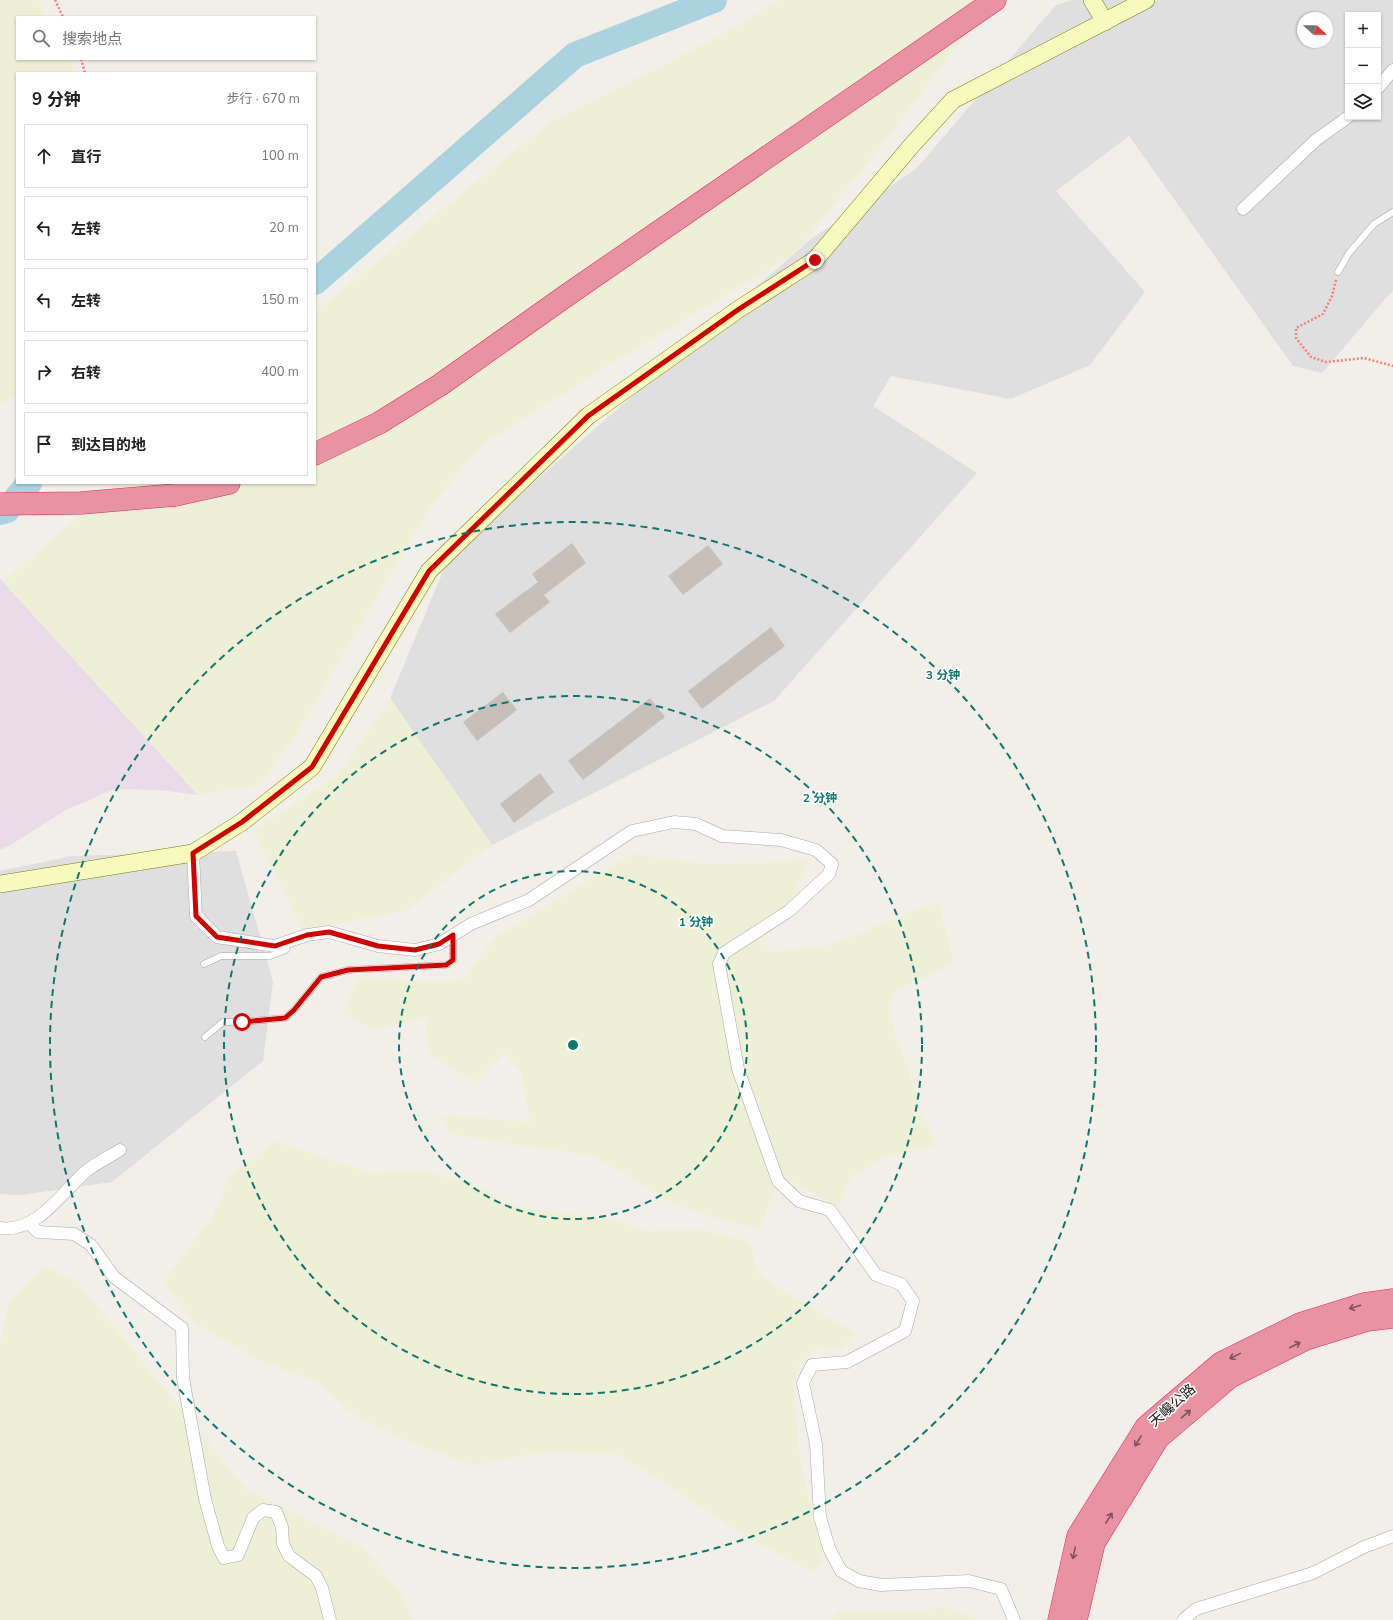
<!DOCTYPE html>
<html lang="zh">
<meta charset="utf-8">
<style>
:root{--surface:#fff;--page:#f6f6f6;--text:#222;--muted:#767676;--line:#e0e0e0}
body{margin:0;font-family:"Nunito Sans","Noto Sans SC",sans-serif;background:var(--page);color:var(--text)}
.controls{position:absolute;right:12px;top:12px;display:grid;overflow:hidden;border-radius:0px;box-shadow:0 1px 3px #0004}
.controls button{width:36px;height:36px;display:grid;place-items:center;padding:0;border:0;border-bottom:1px solid var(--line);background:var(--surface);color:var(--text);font:20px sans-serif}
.compass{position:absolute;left:1297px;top:12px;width:36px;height:36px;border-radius:50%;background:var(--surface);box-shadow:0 1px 3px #0004;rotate:111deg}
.stop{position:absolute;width:12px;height:12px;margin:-9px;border:3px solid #d40000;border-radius:50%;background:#fff}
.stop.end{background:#d40000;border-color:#fff;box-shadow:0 1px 4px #0008}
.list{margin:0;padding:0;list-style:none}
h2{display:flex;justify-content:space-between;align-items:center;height:52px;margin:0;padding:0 16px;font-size:17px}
h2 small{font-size:13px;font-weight:400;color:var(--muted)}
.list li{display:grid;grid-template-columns:26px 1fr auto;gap:12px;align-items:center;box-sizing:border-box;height:64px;margin:0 8px 8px;padding:0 8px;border:1px solid var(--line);border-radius:0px}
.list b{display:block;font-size:15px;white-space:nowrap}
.list em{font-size:13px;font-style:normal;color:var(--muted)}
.icon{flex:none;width:22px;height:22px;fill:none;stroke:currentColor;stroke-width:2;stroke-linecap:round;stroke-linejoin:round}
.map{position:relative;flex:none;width:1393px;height:1620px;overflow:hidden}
.search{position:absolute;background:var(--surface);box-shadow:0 1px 3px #0004;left:16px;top:16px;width:300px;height:44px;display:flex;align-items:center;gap:10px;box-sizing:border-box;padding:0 14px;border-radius:0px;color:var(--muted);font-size:15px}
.panel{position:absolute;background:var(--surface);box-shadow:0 1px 3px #0004;left:16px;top:72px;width:300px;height:412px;border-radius:0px}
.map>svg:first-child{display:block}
</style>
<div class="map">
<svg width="1393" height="1620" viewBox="0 0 1393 1620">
<rect width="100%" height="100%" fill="#f2efe9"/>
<g fill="#e0dfdf" fill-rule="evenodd">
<path d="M1072,0H1393V290L1322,373L1293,366L1129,136L1056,191L1145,292L1090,365L1011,399L891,376L873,406L977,473L774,701L492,845L390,698L449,557L811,239L916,169L1056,5ZM1348,15H1378V117H1348ZM1303,18H1327V42H1303Z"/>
<path d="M236,851L273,982L263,1061L112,1182L20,1195L0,1194V871L72,856Z"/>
</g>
<path fill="#ebdbe8" d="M0,579L3,582L198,795L159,790L114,789L64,811L12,844L0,850Z"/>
<g fill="#eef0d5">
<path d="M0,0H38L45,17H17V59H68L73,66V73H17V392L13,398L0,405Z"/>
<path d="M779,0H1003L964,36L886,140L793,255L616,361L483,444L431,506L299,730L260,785L198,795L3,582L116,483H315V312L550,122L711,41Z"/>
<path d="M390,698L492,845L405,911L303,930L253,830L338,775Z"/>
<path d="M632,854L705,864L768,863L810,858L781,922L761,941L772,952L830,945L938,901L954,962L933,974L896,990L888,1007L896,1037L909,1070L918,1104L937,1146L888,1156L854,1175L836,1206L780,1176L759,1230L674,1205L629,1176L591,1156L449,1134L441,1115L530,1122L521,1072L505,1053L474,1082L429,1054L426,1018L372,1030L342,1012L359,978L433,982L463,980L494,938Z"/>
<path d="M276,1141L371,1173L419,1170L474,1183L507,1205L611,1219L645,1231L702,1230L750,1242L758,1273L783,1290L856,1333L842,1349L817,1347L799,1366L793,1383L800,1459L824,1562L812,1572L750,1539L620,1455L543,1452L472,1465L399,1438L358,1418L318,1383L256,1359L194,1323L163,1282L213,1215L228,1177Z"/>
<path d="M44,1267L77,1281L247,1490L365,1549L400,1592L413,1620H0V1345L9,1301Z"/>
<path d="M944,1607L969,1614L977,1620H832L836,1612H916Z"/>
</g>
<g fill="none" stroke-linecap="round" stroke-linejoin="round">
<g stroke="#aad3df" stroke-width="26">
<path d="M315,282L575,55L714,0"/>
<path d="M0,512L7,510L29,483"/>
</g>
</g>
<g fill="#c7bfb8">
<path d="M572,543L586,563L544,595L550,602L510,633L495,614L538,582L532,574Z"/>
<path d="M708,545L723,564L683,595L668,576Z"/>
<path d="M771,627L785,646L702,709L688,691Z"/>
<path d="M503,692L517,710L477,741L463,722Z"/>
<path d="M650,698L665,717L583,780L568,761Z"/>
<path d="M540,773L554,792L514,823L500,804Z"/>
</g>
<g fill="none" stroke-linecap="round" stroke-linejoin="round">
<g stroke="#a9a9a9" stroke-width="7">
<g id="lane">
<path d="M1338,272L1349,253L1374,224L1393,212"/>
<path d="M204,964L221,956H270L286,950V942"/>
<path d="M205,1037L223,1022H242L285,1018L294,1010L321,977L348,970L446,965L453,960V935"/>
</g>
</g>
<g stroke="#a9a9a9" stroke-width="13">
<g id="street">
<path d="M1378,88L1393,70"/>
<path d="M1243,209L1316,140L1348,117"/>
<path d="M193,853L196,916L217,937L275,946L307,935L329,932L378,946L415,950L439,944L471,924L529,900L632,831L674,822L696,824L722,836L781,840L816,850L832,864L829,874L789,911L724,953L719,964L738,1069L778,1181L799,1201L830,1210L876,1275L901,1284L913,1301L905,1331L847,1362L812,1365L803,1383L816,1444L820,1517L829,1548L841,1571L859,1581L881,1585L969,1581L1001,1589L1014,1620"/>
<path d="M29,1223L38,1232L74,1234L91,1245L114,1277L182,1328L183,1378L205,1499L218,1546L224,1558L238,1555L253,1518L263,1510L276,1512L282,1527L283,1544L289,1556L316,1576L322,1588L330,1620"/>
<path d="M0,1228C36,1233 61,1194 84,1173C94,1164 109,1157 120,1150"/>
<path d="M1183,1620L1196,1609L1313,1573L1364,1547L1393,1536"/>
</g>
</g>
<g stroke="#707d05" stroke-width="18">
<g id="secondary">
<path d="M1092,0L1105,22"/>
<path d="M0,884L193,853L242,822L312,767L429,571L588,416L739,309L815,260L912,145L953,100L1146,0"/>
</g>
</g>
<g stroke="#dc2a67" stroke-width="23">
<g id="highway">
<path d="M315,454L379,423L440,385L570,293L995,0"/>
<path d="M175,495L229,483"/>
<path d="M1059,1620L1078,1536L1146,1427L1221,1363L1300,1324L1364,1304L1393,1300"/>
<path d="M1076,1620L1094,1543L1158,1438L1230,1377L1306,1339L1367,1320L1393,1317"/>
</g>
</g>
<g stroke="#fa8072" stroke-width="2.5" stroke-dasharray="2 2" stroke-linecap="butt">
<path d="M55,0L63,17"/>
<path d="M81,59L85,73"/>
<path d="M1336,280L1332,296L1323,314L1296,328V338L1311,357L1326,362L1364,358L1393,366"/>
</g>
<use href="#lane" stroke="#fff" stroke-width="6"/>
<use href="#street" stroke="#fff" stroke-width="12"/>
<use href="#secondary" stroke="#f7fabf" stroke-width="17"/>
<use href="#highway" stroke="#e892a2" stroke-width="22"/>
<g stroke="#dc2a67" stroke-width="23" stroke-linecap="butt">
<path id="highway-bridge" d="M0,504L81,503L175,495"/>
</g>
<use href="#highway-bridge" stroke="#e892a2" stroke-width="22"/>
</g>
<defs><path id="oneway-shaft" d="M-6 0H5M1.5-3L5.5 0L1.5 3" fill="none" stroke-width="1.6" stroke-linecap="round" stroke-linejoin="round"/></defs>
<g stroke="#7b545c">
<use href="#oneway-shaft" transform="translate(1355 1307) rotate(163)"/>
<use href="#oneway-shaft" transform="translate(1295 1345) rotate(-27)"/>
<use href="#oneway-shaft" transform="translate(1235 1356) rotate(154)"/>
<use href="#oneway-shaft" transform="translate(1186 1414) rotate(-41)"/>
<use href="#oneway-shaft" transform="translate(1138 1441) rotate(122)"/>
<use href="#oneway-shaft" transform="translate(1109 1518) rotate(-58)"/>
<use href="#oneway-shaft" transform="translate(1074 1553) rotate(103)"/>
</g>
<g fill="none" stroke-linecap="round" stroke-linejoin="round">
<path stroke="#d40000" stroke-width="5" d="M242,1022L285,1018L294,1010L321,977L348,970L446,965L453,960V935L439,944L415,950L378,946L329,932L307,935L275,946L217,937L196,916L193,853L242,822L312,767L429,571L588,416L739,309L815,260"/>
</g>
<g fill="none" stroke="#0f766e" stroke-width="2" stroke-dasharray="7 5">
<circle cx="573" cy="1045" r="174"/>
<circle cx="573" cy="1045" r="349"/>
<circle cx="573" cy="1045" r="523"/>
</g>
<g text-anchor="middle" stroke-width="3" stroke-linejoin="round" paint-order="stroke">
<g font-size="14" fill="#222" stroke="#fff">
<text transform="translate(1172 1405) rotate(-41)" y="5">天巉公路</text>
</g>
</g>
<circle cx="573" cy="1045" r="6" fill="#0f766e" stroke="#fff" stroke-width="2"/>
<g font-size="12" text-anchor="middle" font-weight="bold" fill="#0f766e" stroke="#fff" stroke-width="3" stroke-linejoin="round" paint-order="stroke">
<text x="943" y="679">3 分钟</text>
<text x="820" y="802">2 分钟</text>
<text x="696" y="926">1 分钟</text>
</g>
</svg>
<div class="controls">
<button>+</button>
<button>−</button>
<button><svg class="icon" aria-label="layers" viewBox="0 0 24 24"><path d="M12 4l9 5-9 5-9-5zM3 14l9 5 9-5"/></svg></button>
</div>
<svg class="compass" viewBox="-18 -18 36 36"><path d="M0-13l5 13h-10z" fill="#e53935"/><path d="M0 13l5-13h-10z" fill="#767676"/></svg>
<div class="stop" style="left:242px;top:1022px"></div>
<div class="stop end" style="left:815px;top:260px"></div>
<div class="search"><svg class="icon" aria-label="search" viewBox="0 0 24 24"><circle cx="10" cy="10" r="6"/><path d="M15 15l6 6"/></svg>搜索地点</div>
<section class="panel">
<h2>9 分钟<small>步行 · 670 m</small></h2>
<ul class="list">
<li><svg class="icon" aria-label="ahead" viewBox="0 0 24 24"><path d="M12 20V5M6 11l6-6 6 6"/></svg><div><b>直行</b></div><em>100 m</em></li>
<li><svg class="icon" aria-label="left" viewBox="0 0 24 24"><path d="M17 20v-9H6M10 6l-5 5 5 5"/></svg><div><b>左转</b></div><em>20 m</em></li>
<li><svg class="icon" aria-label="left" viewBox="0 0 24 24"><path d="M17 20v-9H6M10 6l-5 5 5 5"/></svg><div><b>左转</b></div><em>150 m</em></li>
<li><svg class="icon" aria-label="right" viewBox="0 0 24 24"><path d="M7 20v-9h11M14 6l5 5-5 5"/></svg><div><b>右转</b></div><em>400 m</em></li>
<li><svg class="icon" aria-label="arrive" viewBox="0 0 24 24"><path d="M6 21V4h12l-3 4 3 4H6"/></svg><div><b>到达目的地</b></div></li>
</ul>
</section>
</div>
